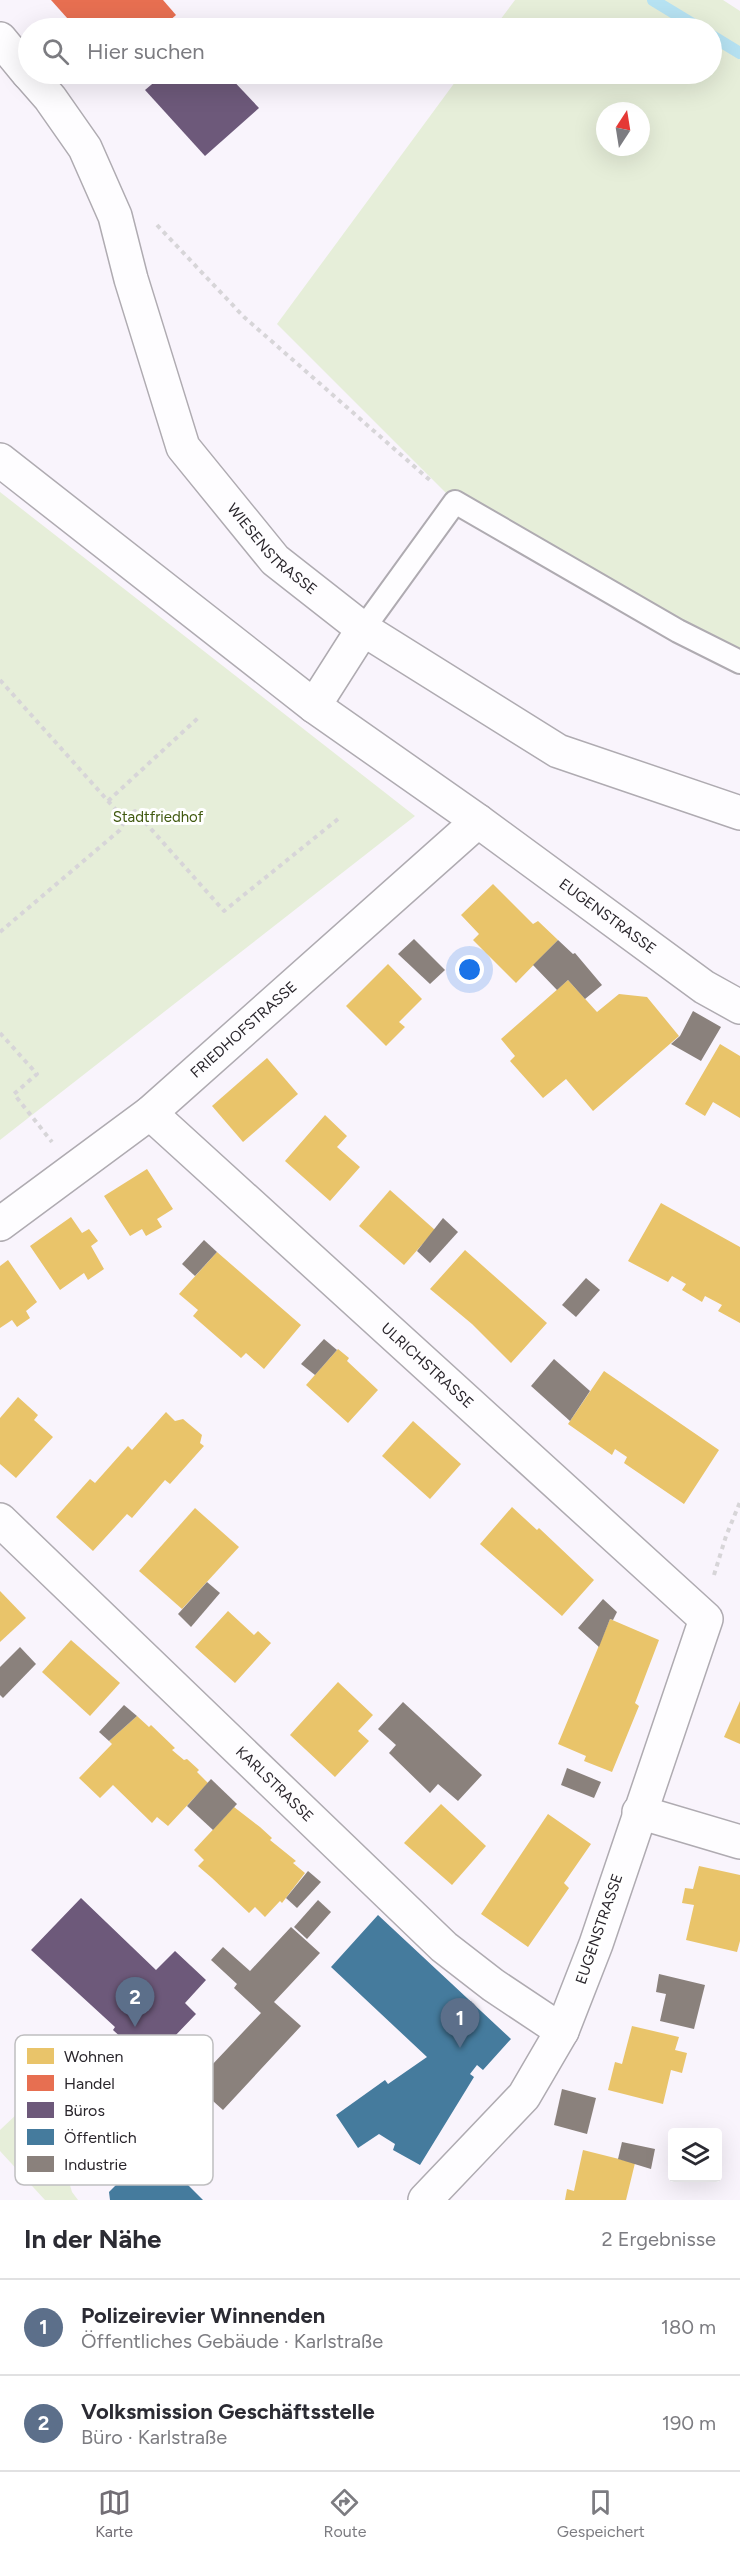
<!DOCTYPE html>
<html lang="de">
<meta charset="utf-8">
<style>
:root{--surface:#fff;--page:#f2f2f3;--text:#2b2b33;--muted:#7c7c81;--line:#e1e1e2;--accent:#726e75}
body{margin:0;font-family:Figtree,sans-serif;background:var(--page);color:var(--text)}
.controls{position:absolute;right:18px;bottom:18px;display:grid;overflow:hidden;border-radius:6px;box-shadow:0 6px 24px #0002}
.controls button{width:54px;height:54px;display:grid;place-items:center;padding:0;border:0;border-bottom:2px solid var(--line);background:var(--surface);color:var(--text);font:30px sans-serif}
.compass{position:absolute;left:596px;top:102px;width:54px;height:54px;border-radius:50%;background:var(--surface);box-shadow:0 6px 24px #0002;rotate:12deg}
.you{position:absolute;left:470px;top:970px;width:21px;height:21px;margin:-15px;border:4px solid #fff;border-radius:50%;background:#1a73e8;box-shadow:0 0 0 9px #1a73e833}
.badge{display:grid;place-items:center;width:39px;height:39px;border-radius:50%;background:var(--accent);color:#fff;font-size:20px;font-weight:700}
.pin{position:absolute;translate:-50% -50px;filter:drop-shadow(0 2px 3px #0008)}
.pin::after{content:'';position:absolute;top:32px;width:21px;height:18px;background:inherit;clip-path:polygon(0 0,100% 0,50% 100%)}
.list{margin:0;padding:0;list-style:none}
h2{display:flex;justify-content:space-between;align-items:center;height:78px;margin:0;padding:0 24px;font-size:26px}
h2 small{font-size:20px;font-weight:400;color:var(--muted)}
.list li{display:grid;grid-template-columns:39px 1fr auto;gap:18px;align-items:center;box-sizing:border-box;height:96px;padding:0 24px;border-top:2px solid var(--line)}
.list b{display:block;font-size:22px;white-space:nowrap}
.list p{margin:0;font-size:20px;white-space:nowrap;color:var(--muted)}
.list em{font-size:20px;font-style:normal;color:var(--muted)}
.icon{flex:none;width:33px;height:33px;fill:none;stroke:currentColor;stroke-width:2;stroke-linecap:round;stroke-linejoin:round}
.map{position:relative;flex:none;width:740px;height:2200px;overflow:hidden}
.search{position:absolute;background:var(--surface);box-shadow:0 6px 24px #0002;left:18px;right:18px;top:18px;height:66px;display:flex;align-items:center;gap:15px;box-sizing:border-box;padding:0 21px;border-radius:33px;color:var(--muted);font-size:22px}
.sheet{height:270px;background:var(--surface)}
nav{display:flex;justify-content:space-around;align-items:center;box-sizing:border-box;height:84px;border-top:2px solid var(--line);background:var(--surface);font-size:16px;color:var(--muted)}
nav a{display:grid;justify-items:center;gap:3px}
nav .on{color:var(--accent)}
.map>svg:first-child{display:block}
</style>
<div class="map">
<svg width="740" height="2200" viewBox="0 0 740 2200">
<rect width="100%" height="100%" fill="#f9f4fc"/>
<g fill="#e6eed9" fill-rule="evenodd">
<path d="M515,0H723L740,11V662L455,502L277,324L461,74H712V28H494ZM605,111H641V147H605Z"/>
<path d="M0,492L415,816L0,1140Z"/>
<path d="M17,2114L38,2131L37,2146L66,2172L72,2192L78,2200H45L0,2151V2130Z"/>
</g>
<g fill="#e9c46a">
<path d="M493,884L533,924L538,921L558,940L516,983L473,940L479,934L461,915Z"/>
<path d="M388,964L422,999L399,1022L405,1027L386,1046L346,1006Z"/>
<path d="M568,980L597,1012L619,994L647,997L679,1036L593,1111L566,1079L543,1098L510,1061L515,1056L501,1039Z"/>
<path d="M720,1044L740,1056V1118L713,1102L705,1116L685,1104Z"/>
<path d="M267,1058L298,1094L243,1142L212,1106Z"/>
<path d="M325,1115L347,1136L337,1147L360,1167L330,1201L285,1161Z"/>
<path d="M147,1169L173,1209L157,1219L162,1227L146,1236L142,1229L130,1236L104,1196Z"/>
<path d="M390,1190L435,1230L404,1265L359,1226Z"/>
<path d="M661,1203L740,1247V1323L718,1311L722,1305L705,1296L702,1302L682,1290L686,1284L672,1276L668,1282L628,1261Z"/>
<path d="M71,1217L82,1233L89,1229L98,1241L91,1246L104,1269L88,1280L84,1273L60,1290L30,1246Z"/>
<path d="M465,1250L547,1323L511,1363L472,1324L430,1289Z"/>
<path d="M217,1252L301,1325L264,1369L246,1353L241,1358L193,1316L198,1310L179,1294Z"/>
<path d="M8,1260L37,1302L26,1311L30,1318L17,1327L12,1320L0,1328V1266Z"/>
<path d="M338,1349L349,1358L347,1361L378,1390L348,1423L306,1385Z"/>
<path d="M604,1371L719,1450L684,1504L624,1463L627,1457L615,1449L612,1455L568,1424Z"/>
<path d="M18,1397L38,1415L34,1420L53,1437L16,1478L0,1464V1418Z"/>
<path d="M166,1412L175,1421L183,1419L202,1435L200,1443L204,1446L170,1484L165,1480L132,1518L127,1514L93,1551L56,1517L90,1479L95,1483L128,1446L132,1450Z"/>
<path d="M413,1421L461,1464L430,1499L382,1456Z"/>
<path d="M512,1507L537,1530L539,1528L594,1580L562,1616L480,1544Z"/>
<path d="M195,1508L239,1547L182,1609L139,1571Z"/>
<path d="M0,1591L26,1618L0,1642Z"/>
<path d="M228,1611L254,1635L258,1631L271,1643L235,1683L195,1647Z"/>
<path d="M610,1619L659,1640L635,1703L639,1706L612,1772L584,1761L586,1756L558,1744Z"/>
<path d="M71,1640L120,1683L90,1716L42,1672Z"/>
<path d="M338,1682L373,1715L358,1731L369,1741L335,1777L290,1735Z"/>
<path d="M740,1701V1744L724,1737Z"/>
<path d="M137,1716L149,1727L151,1725L175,1748L172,1750L184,1760L187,1759L199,1770L197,1772L208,1783L168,1826L157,1817L152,1823L113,1785L100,1798L79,1778L112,1744L109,1741Z"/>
<path d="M441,1804L486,1846L452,1885L404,1843Z"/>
<path d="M234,1807L260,1827L272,1838L270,1840L296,1861L293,1863L305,1873L282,1903L280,1901L265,1917L255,1907L249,1913L212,1878L198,1866L204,1860L194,1850Z"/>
<path d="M548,1814L591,1844L564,1883L569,1888L528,1947L481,1914Z"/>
<path d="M699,1866L740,1875V1941L737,1952L686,1940L694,1905L682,1903L685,1888L693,1889Z"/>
<path d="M632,2026L679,2037L675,2050L687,2053L682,2073L671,2070L663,2104L608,2090L615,2062L622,2064Z"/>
<path d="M583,2150L635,2163L626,2200H565L567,2189L574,2191Z"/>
</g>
<path fill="#e76f51" d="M51,0H163L176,15L161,28H76Z"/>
<g fill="#6d597a">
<path d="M164,74H227L259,108L205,156L145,90Z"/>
<path d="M81,1898L156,1970L175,1951L206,1980L185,2003L196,2014L150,2062L138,2050L136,2051L113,2030L115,2027L31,1950Z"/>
</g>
<g fill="#457b9d">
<path d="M378,1915L511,2039L483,2070L477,2065L470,2074L474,2077L420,2165L393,2150L395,2144L379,2134L358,2148L336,2115L385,2080L388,2084L427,2057L331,1967Z"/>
<path d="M152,2149L203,2200H110L109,2192Z"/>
</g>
<g fill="#8a817c">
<path d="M414,939L445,970L430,984L398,954Z"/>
<path d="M558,940L573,954L575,953L602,985L585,999L568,980L557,990L533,965Z"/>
<path d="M693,1011L721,1027L701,1061L671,1044L680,1036Z"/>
<path d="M443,1218L458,1232L430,1263L417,1251Z"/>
<path d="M204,1240L217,1252L195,1276L182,1264Z"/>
<path d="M586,1278L600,1290L576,1317L562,1305Z"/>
<path d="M324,1339L337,1350L315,1375L301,1364Z"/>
<path d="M554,1359L590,1391L570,1421L531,1386Z"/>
<path d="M207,1582L220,1593L191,1627L178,1614Z"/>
<path d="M603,1599L617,1612L613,1620L610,1619L599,1647L578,1628Z"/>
<path d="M20,1647L36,1664L3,1698L0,1695V1667Z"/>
<path d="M403,1702L482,1775L458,1801L438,1784L430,1793L389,1753L396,1745L378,1729Z"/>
<path d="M124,1705L137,1716L109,1741L99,1732Z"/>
<path d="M567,1768L601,1782L594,1798L561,1785Z"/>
<path d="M211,1779L237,1804L213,1830L187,1806Z"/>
<path d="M308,1871L321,1882L297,1908L286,1898Z"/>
<path d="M318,1900L331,1912L307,1939L294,1927Z"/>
<path d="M291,1927L320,1953L274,2002L301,2026L223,2110L194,2084L261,2013L234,1988L237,1984L211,1960L223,1947L250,1971Z"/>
<path d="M659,1974L705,1985L694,2029L660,2021L666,1994L656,1992Z"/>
<path d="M562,2089L596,2098L587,2134L554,2125Z"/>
<path d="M622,2142L655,2149L651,2169L618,2159Z"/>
</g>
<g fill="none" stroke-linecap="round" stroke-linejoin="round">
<g stroke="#b6e2f2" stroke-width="12">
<path d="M653,0L699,28"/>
<path d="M712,36L740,53"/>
</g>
<g stroke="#afabb1" stroke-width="26">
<path id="service" d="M363,629L455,502L678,631L740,662"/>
</g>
<g stroke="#afabb1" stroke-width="36">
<g id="minor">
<path id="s1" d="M0,460L314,706L478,821L704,987L740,1007"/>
<path d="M314,706L363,629"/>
<path id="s2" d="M150,1113L706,1619L596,1944L562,2031L524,2096L425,2200"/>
<path id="s3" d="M0,1224L150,1113L478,821"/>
<path id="s4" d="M0,1520L444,1947L493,1985L562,2031"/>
<path d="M639,1812L740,1842"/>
</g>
</g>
<g stroke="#afabb1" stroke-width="36">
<g id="tertiary">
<path d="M0,39L28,73"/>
<path id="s5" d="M29,74L50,98L85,148L115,216L131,279L183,447L275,560L363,629L558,751L740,813"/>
</g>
</g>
<g stroke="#d7d5d8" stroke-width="4" stroke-dasharray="4.5 4.5" stroke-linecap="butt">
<path d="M157,225L244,317L432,482"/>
<path d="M0,680L125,820L135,811L224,911L338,819"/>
<path d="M108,801L198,718"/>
<path d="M0,932L120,830L125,820"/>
<path d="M0,1033L37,1074L14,1094L52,1142"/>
<path d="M714,1575L726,1536L740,1502"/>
</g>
<use href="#service" stroke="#fefdff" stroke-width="22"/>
<use href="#minor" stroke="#fefdff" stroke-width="33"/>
<use href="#tertiary" stroke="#fefdff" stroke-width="33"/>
</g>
<g text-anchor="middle" stroke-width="6" stroke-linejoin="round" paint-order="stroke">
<g font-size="15" fill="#2a262c" stroke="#fff">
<text dy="5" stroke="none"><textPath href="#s5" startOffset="544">WIESENSTRASSE</textPath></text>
<text dy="5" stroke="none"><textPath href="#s1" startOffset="760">EUGENSTRASSE</textPath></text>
<text dy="5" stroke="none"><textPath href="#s3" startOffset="312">FRIEDHOFSTRASSE</textPath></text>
<text dy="5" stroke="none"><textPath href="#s2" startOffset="375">ULRICHSTRASSE</textPath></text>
<text dy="5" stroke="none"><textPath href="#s4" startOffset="381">KARLSTRASSE</textPath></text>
<text transform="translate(599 1929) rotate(-71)" y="5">EUGENSTRASSE</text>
</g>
<g font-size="15" fill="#40590f" stroke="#fff">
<text x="158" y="822">Stadtfriedhof</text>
</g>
</g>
<rect x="15" y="2035" width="198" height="150" rx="9" fill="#fff" stroke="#bfbec0" stroke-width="1.5"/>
<rect x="27" y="2048" width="27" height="16" fill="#e9c46a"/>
<rect x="27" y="2075" width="27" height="16" fill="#e76f51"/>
<rect x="27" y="2102" width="27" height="16" fill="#6d597a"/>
<rect x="27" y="2129" width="27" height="16" fill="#457b9d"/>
<rect x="27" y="2156" width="27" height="16" fill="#8a817c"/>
<g font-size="16" fill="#2a262c">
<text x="64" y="2062">Wohnen</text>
<text x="64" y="2089">Handel</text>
<text x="64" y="2116">Büros</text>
<text x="64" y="2143">Öffentlich</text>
<text x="64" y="2170">Industrie</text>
</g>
</svg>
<div class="controls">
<button><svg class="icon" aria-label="layers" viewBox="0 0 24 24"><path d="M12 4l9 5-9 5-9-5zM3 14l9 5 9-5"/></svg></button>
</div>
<svg class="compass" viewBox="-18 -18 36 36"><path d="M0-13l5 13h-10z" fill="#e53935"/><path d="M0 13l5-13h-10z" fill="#7c7c81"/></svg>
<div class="you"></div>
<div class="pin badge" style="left:460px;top:2048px;background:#5c6f8a">1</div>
<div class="pin badge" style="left:135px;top:2027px;background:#5c6f8a">2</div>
<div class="search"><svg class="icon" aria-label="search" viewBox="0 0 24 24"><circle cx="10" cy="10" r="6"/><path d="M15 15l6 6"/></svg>Hier suchen</div>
</div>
<section class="sheet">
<h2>In der Nähe<small>2 Ergebnisse</small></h2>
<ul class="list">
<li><span class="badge" style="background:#5c6f8a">1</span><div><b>Polizeirevier Winnenden</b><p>Öffentliches Gebäude · Karlstraße</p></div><em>180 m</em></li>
<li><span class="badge" style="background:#5c6f8a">2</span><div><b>Volksmission Geschäftsstelle</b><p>Büro · Karlstraße</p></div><em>190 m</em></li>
</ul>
</section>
<nav>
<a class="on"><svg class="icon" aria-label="map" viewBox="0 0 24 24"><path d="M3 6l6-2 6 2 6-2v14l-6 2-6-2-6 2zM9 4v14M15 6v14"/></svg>Karte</a>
<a><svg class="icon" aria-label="directions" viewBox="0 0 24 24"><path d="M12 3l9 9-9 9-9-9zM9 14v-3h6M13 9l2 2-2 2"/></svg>Route</a>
<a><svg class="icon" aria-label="saved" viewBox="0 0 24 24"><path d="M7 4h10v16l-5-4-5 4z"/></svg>Gespeichert</a>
</nav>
